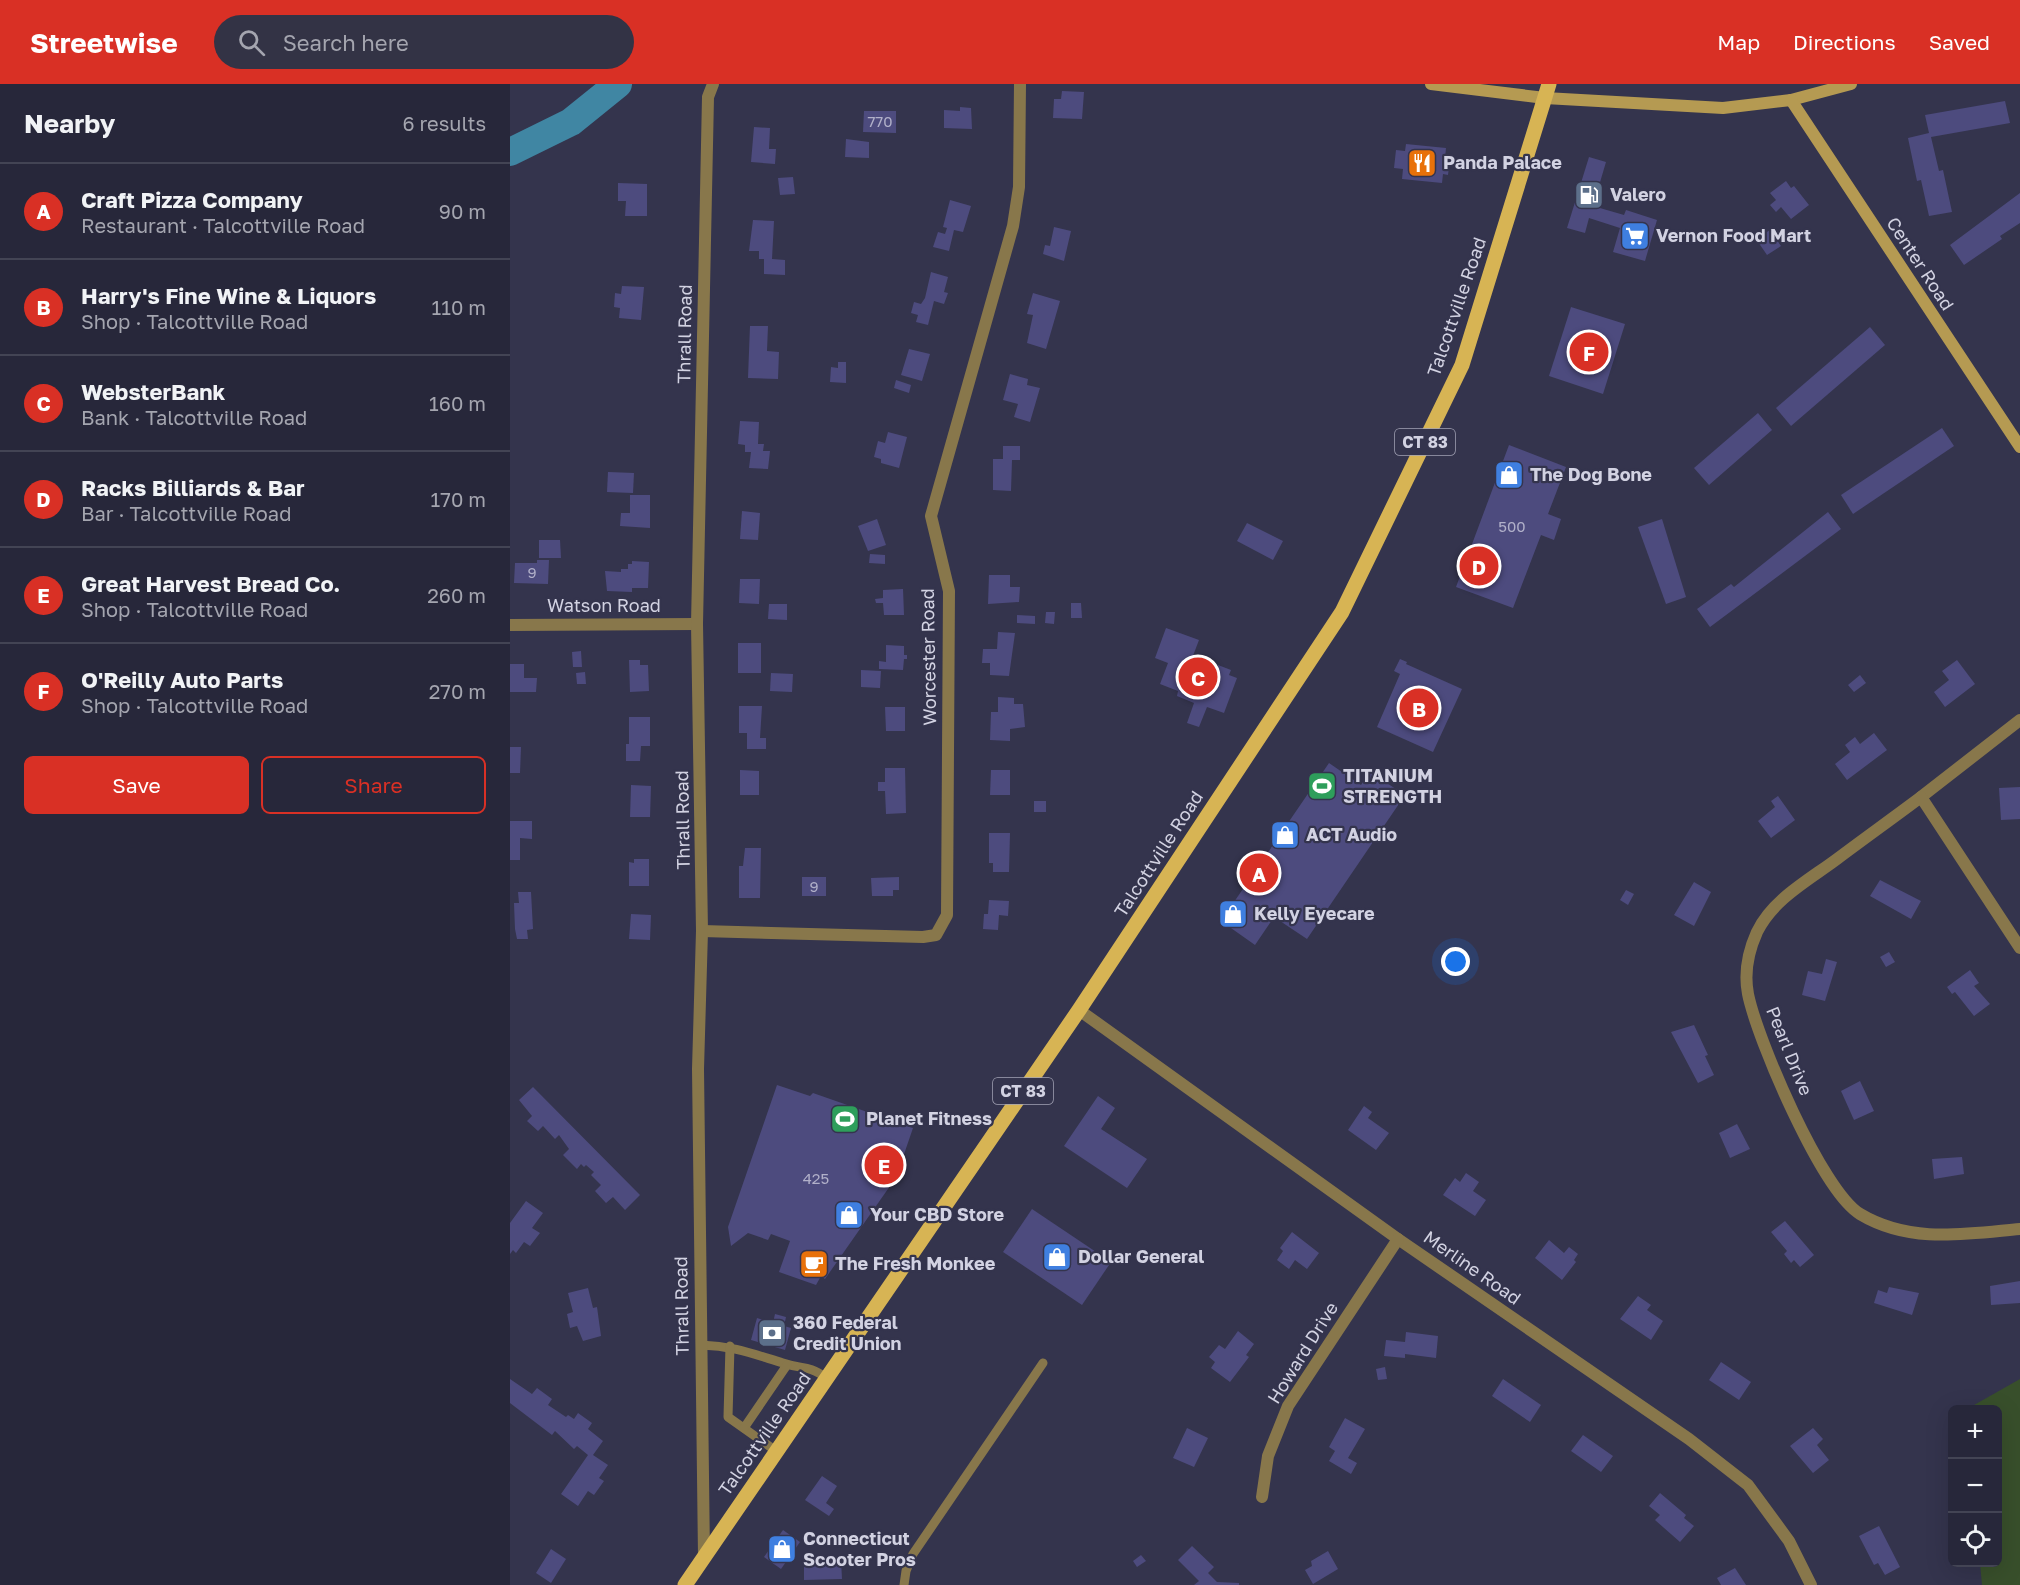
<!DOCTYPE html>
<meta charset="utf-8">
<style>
:root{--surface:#27273a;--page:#333345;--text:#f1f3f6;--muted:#a4a5af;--line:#434454;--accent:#d93025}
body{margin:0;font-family:"Golos Text",sans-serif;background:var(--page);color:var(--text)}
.controls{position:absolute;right:18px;bottom:18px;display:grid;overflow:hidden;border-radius:9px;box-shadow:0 6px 24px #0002}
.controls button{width:54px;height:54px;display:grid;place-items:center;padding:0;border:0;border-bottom:2px solid var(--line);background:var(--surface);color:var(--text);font:30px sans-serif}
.you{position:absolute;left:946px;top:878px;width:21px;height:21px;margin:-15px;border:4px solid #fff;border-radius:50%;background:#1a73e8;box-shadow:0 0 0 9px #1a73e833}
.badge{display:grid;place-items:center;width:39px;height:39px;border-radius:50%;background:var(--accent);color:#fff;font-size:20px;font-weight:700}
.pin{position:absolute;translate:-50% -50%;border:3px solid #fff;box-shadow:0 2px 6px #0006}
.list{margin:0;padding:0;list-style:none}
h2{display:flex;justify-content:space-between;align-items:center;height:78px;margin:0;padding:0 24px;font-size:26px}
h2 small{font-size:20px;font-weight:400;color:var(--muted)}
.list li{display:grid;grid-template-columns:39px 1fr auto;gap:18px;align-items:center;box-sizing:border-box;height:96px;padding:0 24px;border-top:2px solid var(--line)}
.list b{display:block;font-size:22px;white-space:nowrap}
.list p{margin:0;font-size:20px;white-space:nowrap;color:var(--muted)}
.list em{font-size:20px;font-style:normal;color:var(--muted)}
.actions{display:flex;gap:12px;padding:18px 24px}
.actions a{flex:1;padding:14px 0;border:2px solid var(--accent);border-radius:9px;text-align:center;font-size:21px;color:var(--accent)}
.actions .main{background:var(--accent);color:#fff}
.icon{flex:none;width:33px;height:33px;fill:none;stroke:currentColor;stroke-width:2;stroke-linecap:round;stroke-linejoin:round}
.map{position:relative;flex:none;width:1510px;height:1501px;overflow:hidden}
header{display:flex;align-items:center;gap:36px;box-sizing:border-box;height:84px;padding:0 30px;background:var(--accent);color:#fff}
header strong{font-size:28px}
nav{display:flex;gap:33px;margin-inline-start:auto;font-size:21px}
.search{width:420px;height:54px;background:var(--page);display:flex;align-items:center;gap:15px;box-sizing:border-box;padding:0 21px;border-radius:33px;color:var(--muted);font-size:22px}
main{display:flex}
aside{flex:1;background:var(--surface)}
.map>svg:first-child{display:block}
</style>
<header>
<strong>Streetwise</strong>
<div class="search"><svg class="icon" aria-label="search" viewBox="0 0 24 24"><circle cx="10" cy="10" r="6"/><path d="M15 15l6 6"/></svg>Search here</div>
<nav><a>Map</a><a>Directions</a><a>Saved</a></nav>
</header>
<main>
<aside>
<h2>Nearby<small>6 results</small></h2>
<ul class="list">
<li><span class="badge">A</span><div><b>Craft Pizza Company</b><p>Restaurant · Talcottville Road</p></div><em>90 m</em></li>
<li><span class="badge">B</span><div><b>Harry's Fine Wine &amp; Liquors</b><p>Shop · Talcottville Road</p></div><em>110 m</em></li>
<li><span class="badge">C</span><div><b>WebsterBank</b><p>Bank · Talcottville Road</p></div><em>160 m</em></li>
<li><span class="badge">D</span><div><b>Racks Billiards &amp; Bar</b><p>Bar · Talcottville Road</p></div><em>170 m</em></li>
<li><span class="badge">E</span><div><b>Great Harvest Bread Co.</b><p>Shop · Talcottville Road</p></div><em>260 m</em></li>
<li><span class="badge">F</span><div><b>O'Reilly Auto Parts</b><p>Shop · Talcottville Road</p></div><em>270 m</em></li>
</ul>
<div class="actions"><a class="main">Save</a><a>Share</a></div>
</aside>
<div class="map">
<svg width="1510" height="1501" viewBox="0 0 1510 1501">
<rect width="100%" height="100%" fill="#34344d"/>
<path fill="#384f2b" d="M1510,1295V1501H1472L1470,1479L1488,1478V1326L1457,1325Z"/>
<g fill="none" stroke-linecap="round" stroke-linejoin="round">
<path stroke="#4086a3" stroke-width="28" d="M0,68L61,38L108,0"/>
</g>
<g fill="#4d4b7e">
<path d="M552,7L574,8L572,35L543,34L544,15H551Z"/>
<path d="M1495,17L1500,39L1421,53L1429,87L1433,86L1442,128L1419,132L1411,96L1407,97L1398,54L1419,49L1415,31Z"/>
<path d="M450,23L461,24L462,45L434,44V26L450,27Z"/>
<path d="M354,27H386V49L353,48Z"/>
<path d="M244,43L260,44L259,65H266L265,80L241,78Z"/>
<path d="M336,55L359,58V74L335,73Z"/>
<path d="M896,60L936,64L935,74H940L938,91L933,90L932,99L892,95L893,85L884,84L886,66L895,67Z"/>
<path d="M1079,73L1096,78L1083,122L1114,131L1116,126L1147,136L1135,177L1103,168L1110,144L1079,134L1075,149L1057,144Z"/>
<path d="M283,93L285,110L270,111L268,94Z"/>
<path d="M1276,97L1281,104L1284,102L1299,121L1281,135L1271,123L1266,128L1260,121L1266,116L1260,109Z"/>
<path d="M108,99L137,100V132H115L116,117H108Z"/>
<path d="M1510,109V139L1490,152L1492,155L1454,181L1440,161Z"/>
<path d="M440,116L461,122L453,148L444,146L439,167L423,163L428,148L435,150L437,144L433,143Z"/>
<path d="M243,136L264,137L262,175L275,176V191L254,190V175H249V167H239Z"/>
<path d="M544,143L561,147L554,177L533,170L535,161L540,162Z"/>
<path d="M1260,146L1271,162L1257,171L1246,155Z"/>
<path d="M421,188L438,193L434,208L438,209L434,220L424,217L418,241L406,238L408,231L401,229L404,218L411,220L415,214Z"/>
<path d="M112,202L134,203L131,236L109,234L110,224L104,223L105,209L111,210Z"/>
<path d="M523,209L550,217L536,265L517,259L523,231L517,230Z"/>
<path d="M1061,223L1115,240L1093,310L1039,292Z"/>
<path d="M240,242H258L257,267L269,268L268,295L238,294Z"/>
<path d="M1360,243L1375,261L1281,342L1266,324Z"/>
<path d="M399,265L420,270L412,297L391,291Z"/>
<path d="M328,278H336V299L320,298L321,283L328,284Z"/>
<path d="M500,290L518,295L517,301L530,304L520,338L504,333L508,320L493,316Z"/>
<path d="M386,296L401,301L399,309L384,304Z"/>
<path d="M1248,329L1262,346L1199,401L1184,384Z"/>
<path d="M230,337L249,338L248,360H254L253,367H260L258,385L239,384L241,368H235V361L228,360Z"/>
<path d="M1432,344L1444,362L1343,430L1331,411Z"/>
<path d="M378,348L397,353L389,384L371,379V375L364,373L368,357L375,359Z"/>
<path d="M999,361L1056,383L1038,430L1051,435L1044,456L1031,451L1003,524L946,503Z"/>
<path d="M493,362H510V376H502L501,407L483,406V375H493Z"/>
<path d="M98,388L124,389L123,409L97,408Z"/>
<path d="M120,411H140V444L110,442L111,429H120Z"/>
<path d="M232,427L250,429L248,456L230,455Z"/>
<path d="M1318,428L1331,445L1200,543L1187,525L1221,500L1224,503Z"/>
<path d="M367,435L376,461L358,467L348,442Z"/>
<path d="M1152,435L1176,513L1156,520L1128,443Z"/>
<path d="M737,439L773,457L763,476L727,457Z"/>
<path d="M29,456H50L51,474H29Z"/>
<path d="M360,470L375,471V480L359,479Z"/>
<path d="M27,476H39L38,500L4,499L5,479H27Z"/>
<path d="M122,477L139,478L138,504H122V508L97,507L95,487L111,488V485H118V480H122Z"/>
<path d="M479,491H500V503H510L509,518L478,520Z"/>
<path d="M230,495H250L249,520L229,519Z"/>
<path d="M393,505L394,531H374L373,519H366L365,515L373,514V506Z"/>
<path d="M561,519H571L572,534H561Z"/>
<path d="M259,520H277V536L258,535Z"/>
<path d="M536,528H545L544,540L535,539Z"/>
<path d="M507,531L525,532V540L507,539Z"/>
<path d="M656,544L689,556L681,577L707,586L708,581L721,586L719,591L727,594L714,629L697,623L689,643L677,639L684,619L667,612L668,607L650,600L658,579L645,574Z"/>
<path d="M488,548L505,549L499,592L480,591V579H472L473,565H487Z"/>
<rect x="228" y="559" width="23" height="30"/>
<path d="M376,561L394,562V571H397V575H394L393,586L369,585V577L376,578Z"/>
<path d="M71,567L72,583H63L62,568Z"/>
<path d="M890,575L897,578L896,580L952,605L923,668L867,643L890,590L884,587Z"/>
<path d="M119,576H130V581H138L139,607L120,608Z"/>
<path d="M1447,576L1465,600L1435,623L1424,608L1439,596L1432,587Z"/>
<path d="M0,580H14V594H27L26,608H0Z"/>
<path d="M351,586L371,587L370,604L351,603Z"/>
<path d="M75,588L76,600H67L66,589Z"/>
<path d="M261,589L283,590L282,608L260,607Z"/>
<path d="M1350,591L1356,599L1344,608L1338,601Z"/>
<path d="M488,613L504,614V620H513L515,643L500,645V657L480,656L481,628H488Z"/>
<path d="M229,622H252L250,654H256V665H237V649H229Z"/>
<path d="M375,623H395V647H376Z"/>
<path d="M119,633H140V662H131L130,677H116V660H119Z"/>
<path d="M1364,649L1377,666L1337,696L1325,680L1340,668L1335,661L1345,653L1350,660Z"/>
<path d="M0,663H11L10,689H0Z"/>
<path d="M819,679L851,701L860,688L895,711L797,855L764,833L745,861L711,837Z"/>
<path d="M375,684H395L396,729L376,730L375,707H368V698H375Z"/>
<path d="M230,686L249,687V711H230Z"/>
<path d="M481,686H500V711H480Z"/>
<path d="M121,701L141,702L140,733H120Z"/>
<path d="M1510,703V735L1491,736L1489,704Z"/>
<path d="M1268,712L1285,736L1261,754L1248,737L1265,723L1261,717Z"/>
<rect x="524" y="717" width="12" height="11"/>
<path d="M0,737H22V755L10,754V776H0Z"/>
<path d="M479,749H500L499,788H483V779H479Z"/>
<path d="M235,764H251L250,814H229V782H233Z"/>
<path d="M124,775H139V802H119V778L124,779Z"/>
<rect x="292" y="793" width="24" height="19"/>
<path d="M389,793V806H383V812H362L361,794Z"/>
<path d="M1370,796L1411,817L1401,835L1360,812Z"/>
<path d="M1184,798L1201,808L1184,842L1164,831Z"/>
<path d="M1116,806L1124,810L1118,821L1110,816Z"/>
<path d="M8,808H21L23,845L17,846L18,855H7L5,845L4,819H9Z"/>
<path d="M479,816L499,817L498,832L489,831L488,846L473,845L474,830H478Z"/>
<path d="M121,830L141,831L140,856L119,855Z"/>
<path d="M1379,868L1385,878L1376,883L1370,873Z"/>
<path d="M1316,875L1327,878L1315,917L1292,911L1298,887L1312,890Z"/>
<path d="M1460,886L1469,899L1464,902L1480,920L1464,932L1445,908L1442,910L1437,903Z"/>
<path d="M1184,941L1198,971L1195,972L1204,991L1188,999L1161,948Z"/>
<path d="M1350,997L1364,1027L1344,1036L1331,1007Z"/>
<path d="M267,1001L300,1012L303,1009L403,1044L391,1079L394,1082L315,1195L311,1192L306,1201L269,1188L280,1157L261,1150L258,1156L238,1149L221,1162L218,1143Z"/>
<path d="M23,1003L130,1111L115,1126L103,1113L96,1119L85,1107L91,1101L81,1091L84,1088L76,1081L74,1083L71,1080L67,1085L53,1071L59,1065L49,1051L45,1055L33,1042L28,1047L17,1037L22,1032L9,1016Z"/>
<path d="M588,1012L605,1024L591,1045L637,1075L617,1104L554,1062Z"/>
<path d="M854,1022L862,1028L858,1034L879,1049L866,1066L838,1046Z"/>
<path d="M1227,1040L1240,1065L1220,1074L1209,1049Z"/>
<path d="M1452,1073L1454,1090L1424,1095L1422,1075Z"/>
<path d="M956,1089L969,1098L963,1107L976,1116L965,1132L933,1111L945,1094L950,1098Z"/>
<path d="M16,1117L33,1129L22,1144L30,1149L20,1162L14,1158L6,1169L3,1166L0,1170V1139Z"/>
<path d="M522,1125L601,1178L572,1221L493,1168Z"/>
<path d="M1275,1137L1304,1171L1290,1183L1284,1176L1281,1179L1274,1170L1277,1167L1261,1148Z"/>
<path d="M782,1148L809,1169L797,1185L785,1176L779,1185L767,1176L773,1167L770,1164Z"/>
<path d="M1039,1156L1054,1169L1059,1163L1068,1170L1064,1176L1066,1178L1052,1196L1025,1174Z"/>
<path d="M1510,1197V1219L1481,1221L1480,1202Z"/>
<path d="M1379,1203L1409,1209L1402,1231L1364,1219L1368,1206L1377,1209Z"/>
<path d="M78,1204L83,1224L87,1223L91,1252L73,1257L67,1242L60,1244L57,1230L63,1228L58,1209Z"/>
<path d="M1128,1212L1141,1221L1137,1226L1153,1237L1141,1256L1110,1235Z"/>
<path d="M265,1230L276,1233L274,1242L281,1244L275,1266L241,1256L247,1234L263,1239Z"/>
<path d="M728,1247L744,1260L736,1271L739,1273L720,1298L701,1284L705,1278L699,1273L709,1261L715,1265Z"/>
<path d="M896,1248L928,1252L926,1274L895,1270V1274L874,1272L876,1256L895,1258Z"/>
<path d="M1211,1278L1241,1298L1229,1316L1199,1296Z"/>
<path d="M875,1283L877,1295L868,1296L866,1285Z"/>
<path d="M0,1295L22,1310L27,1304L42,1315L38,1321L56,1333L58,1331L64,1335L68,1329L82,1339L78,1345L93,1357L83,1371L98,1381L89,1394L94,1397L84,1411L78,1407L68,1422L51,1410L78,1371L67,1362L64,1365L45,1347L42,1351L0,1319Z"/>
<path d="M993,1295L1031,1321L1020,1338L982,1312Z"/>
<path d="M835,1334L855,1345L838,1374L847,1379L841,1390L819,1377L825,1367L819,1363Z"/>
<path d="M677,1344L698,1354L684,1383L663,1374Z"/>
<path d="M1303,1344L1313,1355L1307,1361L1319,1376L1303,1389L1280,1362Z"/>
<path d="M1073,1351L1103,1372L1091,1388L1061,1367Z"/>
<path d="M312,1392L327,1402L316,1419L324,1425L319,1432L295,1416Z"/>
<path d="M1150,1409L1176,1431L1174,1434L1184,1442L1170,1458L1145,1436L1150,1431L1139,1422Z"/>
<path d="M1369,1442L1390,1483L1375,1491L1368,1479L1364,1481L1349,1452Z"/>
<path d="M273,1446L290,1458L271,1485L254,1473Z"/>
<path d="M682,1462L704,1483L698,1489L707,1498L729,1499V1501H684L689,1497L668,1476Z"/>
<path d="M41,1465L56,1475L41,1499L26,1489Z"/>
<path d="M818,1467L828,1485L803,1500L795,1486L802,1482L801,1477Z"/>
<path d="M631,1471L636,1477L627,1483L623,1477Z"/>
<path d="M331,1476L332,1495L294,1496V1477Z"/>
<path d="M1225,1484L1236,1501H1211L1207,1494Z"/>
</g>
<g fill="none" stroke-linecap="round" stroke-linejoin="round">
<g stroke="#88774b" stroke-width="9">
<path d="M191,1261C223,1262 243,1270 273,1279C294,1286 296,1280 317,1294"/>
<path d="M220,1262L218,1333L266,1367"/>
<path d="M234,1344L277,1281"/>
<path d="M394,1501L396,1487L403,1470L533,1279"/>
</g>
<g stroke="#88774b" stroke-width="12">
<path d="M0,541L187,540"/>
<path d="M1411,713L1510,636"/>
<path d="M192,847L413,853L426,851L437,831L439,507L421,432L503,142L509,103L510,0"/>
<path d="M1510,864L1411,713C1383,734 1355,754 1327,775C1299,796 1263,815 1247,848C1238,868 1234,889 1238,910C1247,955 1312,1107 1350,1130C1400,1160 1455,1150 1510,1145"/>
<path d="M569,926L888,1155L1179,1355L1238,1401L1279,1457L1301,1501"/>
<path d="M752,1413L758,1372L778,1322L888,1155"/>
<path d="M194,1473L188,985L192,847L187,540L198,13L203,0"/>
</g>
<g stroke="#b59a52" stroke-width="12">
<path d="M921,0L1035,14L1213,24L1281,16L1341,0"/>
<path d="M1281,16L1510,363"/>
</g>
<path stroke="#d7b454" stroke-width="15" d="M175,1501L569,926L832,528L952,281L1039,0"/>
</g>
<defs>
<g id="restaurant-square" transform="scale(1.5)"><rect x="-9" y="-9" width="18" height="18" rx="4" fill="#e8710a" stroke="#34344d"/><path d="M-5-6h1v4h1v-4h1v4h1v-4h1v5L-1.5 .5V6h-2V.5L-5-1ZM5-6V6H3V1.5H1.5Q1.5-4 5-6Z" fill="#fff"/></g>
<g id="fuel-square" transform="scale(1.5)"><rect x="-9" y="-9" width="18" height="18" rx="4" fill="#5c6f8a" stroke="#34344d"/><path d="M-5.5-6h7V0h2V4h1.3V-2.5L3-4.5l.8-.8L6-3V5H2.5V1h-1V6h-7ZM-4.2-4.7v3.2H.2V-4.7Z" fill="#fff"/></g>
<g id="supermarket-square" transform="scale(1.5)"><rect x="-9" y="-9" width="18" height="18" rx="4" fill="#3f7fe0" stroke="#34344d"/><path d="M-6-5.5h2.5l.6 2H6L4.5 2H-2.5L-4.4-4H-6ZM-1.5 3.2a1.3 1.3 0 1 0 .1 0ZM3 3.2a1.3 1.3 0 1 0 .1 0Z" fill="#fff"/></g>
<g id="shop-square" transform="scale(1.5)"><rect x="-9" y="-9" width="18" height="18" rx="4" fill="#3f7fe0" stroke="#34344d"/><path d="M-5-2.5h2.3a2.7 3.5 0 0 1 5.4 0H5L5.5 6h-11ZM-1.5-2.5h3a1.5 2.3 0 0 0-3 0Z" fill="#fff"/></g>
<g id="stadium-square" transform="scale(1.5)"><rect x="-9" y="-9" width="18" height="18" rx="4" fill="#2e9e5b" stroke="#34344d"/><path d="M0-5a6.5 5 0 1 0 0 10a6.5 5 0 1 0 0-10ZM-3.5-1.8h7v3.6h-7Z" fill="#fff"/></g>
<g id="cafe-square" transform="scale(1.5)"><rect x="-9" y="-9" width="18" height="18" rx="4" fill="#e8710a" stroke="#34344d"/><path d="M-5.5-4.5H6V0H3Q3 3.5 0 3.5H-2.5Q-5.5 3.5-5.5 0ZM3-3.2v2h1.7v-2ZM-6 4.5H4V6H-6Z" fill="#fff"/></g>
<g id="bank-square" transform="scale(1.5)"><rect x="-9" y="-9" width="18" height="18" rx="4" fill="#5c6f8a" stroke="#34344d"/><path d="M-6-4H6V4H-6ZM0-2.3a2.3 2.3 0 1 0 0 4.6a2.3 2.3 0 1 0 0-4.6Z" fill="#fff"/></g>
</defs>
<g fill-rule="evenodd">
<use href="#restaurant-square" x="912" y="79"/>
<use href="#fuel-square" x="1079" y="111"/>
<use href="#supermarket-square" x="1125" y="152"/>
<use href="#shop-square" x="999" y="391"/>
<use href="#stadium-square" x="812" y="702"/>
<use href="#shop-square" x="775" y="751"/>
<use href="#shop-square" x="723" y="830"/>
<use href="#stadium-square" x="335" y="1035"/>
<use href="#shop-square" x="339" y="1131"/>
<use href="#shop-square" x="547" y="1173"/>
<use href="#cafe-square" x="304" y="1180"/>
<use href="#bank-square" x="262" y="1249"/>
<use href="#shop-square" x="272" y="1465"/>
</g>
<g text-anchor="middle" stroke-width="4.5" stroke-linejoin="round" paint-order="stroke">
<g font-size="15" fill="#b1b0c9">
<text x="370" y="43">770</text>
<text x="1002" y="448">500</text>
<text x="22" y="494">9</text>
<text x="304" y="808">9</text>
<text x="306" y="1100">425</text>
</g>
<g fill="#34344d" stroke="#a3a3b5" stroke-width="1.5">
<rect x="885" y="345" width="60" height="26" rx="4.5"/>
<rect x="483" y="994" width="60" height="26" rx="4.5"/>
</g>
<g font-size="16" font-weight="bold" fill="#d2d2e2">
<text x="915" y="364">CT 83</text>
<text x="513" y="1013">CT 83</text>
</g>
<g font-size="18" font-weight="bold" fill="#d2d2e2" stroke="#34344d" text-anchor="start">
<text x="933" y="85">Panda Palace</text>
<text x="1100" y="117">Valero</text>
<text x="1146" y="158">Vernon Food Mart</text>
<text x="1020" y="397">The Dog Bone</text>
<text x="833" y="698">TITANIUM<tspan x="833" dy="21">STRENGTH</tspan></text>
<text x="796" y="757">ACT Audio</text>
<text x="744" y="836">Kelly Eyecare</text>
<text x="356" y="1041">Planet Fitness</text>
<text x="360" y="1137">Your CBD Store</text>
<text x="568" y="1179">Dollar General</text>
<text x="325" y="1186">The Fresh Monkee</text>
<text x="283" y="1245">360 Federal<tspan x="283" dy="21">Credit Union</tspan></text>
<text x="293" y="1461">Connecticut<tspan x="293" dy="21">Scooter Pros</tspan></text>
</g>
<g font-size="18" fill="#d2d2e2" stroke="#34344d">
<text transform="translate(1410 180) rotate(57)" y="6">Center Road</text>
<text transform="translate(947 223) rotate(-71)" y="6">Talcottville Road</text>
<text transform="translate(175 250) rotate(-89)" y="6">Thrall Road</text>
<text x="94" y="528">Watson Road</text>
<text transform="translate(419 573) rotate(-91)" y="6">Worcester Road</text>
<text transform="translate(173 736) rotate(-91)" y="6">Thrall Road</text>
<text transform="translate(649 770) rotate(-57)" y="6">Talcottville Road</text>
<text transform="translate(1279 967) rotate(68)" y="6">Pearl Drive</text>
<text transform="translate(962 1184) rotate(35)" y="6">Merline Road</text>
<text transform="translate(172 1222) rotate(-91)" y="6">Thrall Road</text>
<text transform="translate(793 1269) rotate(-58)" y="6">Howard Drive</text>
<text transform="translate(255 1350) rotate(-55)" y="6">Talcottville Road</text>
</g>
</g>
</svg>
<div class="controls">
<button>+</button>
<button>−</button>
<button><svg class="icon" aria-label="locate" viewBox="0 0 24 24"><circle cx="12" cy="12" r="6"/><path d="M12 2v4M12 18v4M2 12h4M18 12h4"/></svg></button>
</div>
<div class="you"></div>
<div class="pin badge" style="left:749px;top:789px">A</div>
<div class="pin badge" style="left:909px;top:624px">B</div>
<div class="pin badge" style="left:688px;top:593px">C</div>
<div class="pin badge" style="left:969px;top:482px">D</div>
<div class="pin badge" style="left:374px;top:1081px">E</div>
<div class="pin badge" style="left:1079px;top:268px">F</div>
</div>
</main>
